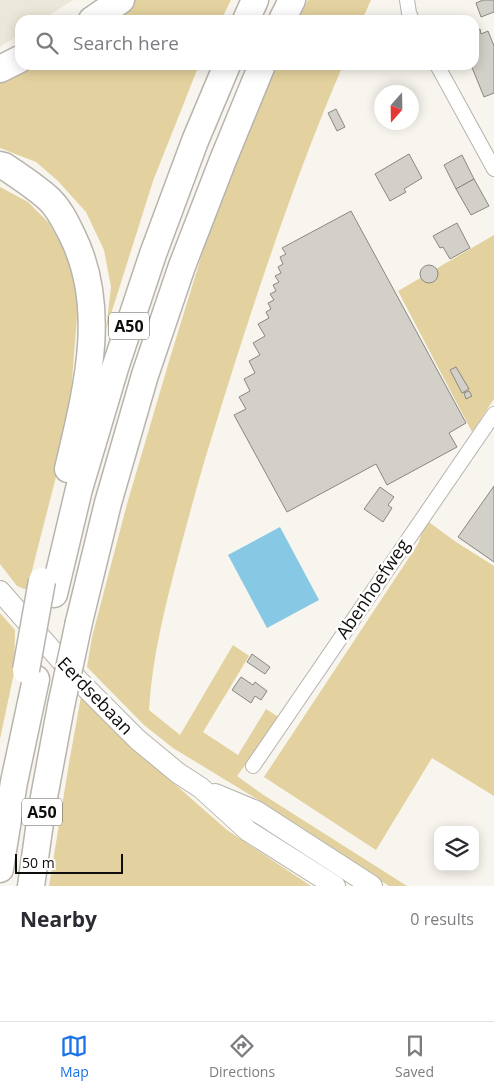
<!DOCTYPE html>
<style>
:root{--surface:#fff;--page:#f7f7f7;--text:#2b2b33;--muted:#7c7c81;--line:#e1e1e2;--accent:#1a73e8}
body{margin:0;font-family:"Open Sans",sans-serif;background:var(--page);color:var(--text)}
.controls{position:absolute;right:15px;bottom:15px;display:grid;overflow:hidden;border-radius:10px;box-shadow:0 2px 12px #0003}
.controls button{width:45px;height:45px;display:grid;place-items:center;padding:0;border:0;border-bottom:1px solid var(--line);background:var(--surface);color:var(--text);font:25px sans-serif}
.compass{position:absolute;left:374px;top:85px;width:45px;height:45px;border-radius:50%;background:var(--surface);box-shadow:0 2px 12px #0003;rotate:200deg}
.scale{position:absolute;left:15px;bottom:12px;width:108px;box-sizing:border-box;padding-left:5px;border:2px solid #0e0d0b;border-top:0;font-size:14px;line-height:18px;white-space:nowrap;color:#0e0d0b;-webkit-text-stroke:4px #fff;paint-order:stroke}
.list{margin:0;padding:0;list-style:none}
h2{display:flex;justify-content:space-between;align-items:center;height:65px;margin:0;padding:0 20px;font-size:21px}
h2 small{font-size:16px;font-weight:400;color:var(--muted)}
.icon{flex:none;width:28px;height:28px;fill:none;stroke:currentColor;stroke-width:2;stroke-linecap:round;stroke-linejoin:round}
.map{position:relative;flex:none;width:494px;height:886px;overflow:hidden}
.search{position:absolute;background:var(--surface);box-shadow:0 2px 12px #0003;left:15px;right:15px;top:15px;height:55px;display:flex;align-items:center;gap:12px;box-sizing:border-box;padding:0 18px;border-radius:15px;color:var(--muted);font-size:19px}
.sheet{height:135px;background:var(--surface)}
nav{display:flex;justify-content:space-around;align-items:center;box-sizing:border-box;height:70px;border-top:1px solid var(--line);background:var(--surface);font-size:14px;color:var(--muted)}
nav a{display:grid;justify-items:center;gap:2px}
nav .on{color:var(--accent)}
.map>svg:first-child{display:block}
</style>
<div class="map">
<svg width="494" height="886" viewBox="0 0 494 886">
<rect width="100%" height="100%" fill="#f7f5ed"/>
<path fill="#ece8d9" d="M0,0H73L42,20H20V34L0,47Z"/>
<g fill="#e3d29f">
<path d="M132,0H231L221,20H103Z"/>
<path d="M308,0H371L362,20H298Z"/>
<path d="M30,65H199L153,181L106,330L111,287L104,250L86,212L58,181L36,162L0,148V81Z"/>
<path d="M273,65H343C292,184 251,310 213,433C200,474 189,516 178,557C165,607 152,658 149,710L180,735L233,645L249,656L203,732L238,755L266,709L280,718L237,776L262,794L407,886H389L260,801L173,748L144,725L87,667L92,637L127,504L170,358L210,228Z"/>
<path d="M0,187L28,202L49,223L70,260L78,304L70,406L59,465L27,590L17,586L0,564Z"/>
<path d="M494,235V399L472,432L398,291Z"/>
<path d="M426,520L456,542L494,566V796L432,758L376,850L264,777L418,544Z"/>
<path d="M0,613L15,630L14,673L0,739Z"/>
<path d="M82,691L136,750L227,830L311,886H49L69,763Z"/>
</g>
<path fill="#87c8e5" d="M280,527L319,600L267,628L228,555Z"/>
<g fill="#d3d0c9" stroke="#898780">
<path d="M483,0H494V12L481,17L476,3Z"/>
<path d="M480,29L481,34L488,31L494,46V93L484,97L471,65H474V32Z"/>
<path d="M336,109L345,127L337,131L328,113Z"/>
<path d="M409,154L422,178L404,189L406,192L390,201L375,174Z"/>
<path d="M462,155L474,179L456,189L444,165Z"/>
<path d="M474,179L489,206L471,215L456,189Z"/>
<path d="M351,211L466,423L449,433L457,447L387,485L376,464L287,512L234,415L246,409L239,397L250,391L244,379L255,373L249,361L260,355L253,343L265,336L258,324L269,318L266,312L271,309L268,303L274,300L270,294L276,291L273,285L279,282L275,276L281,273L278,267L283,264L280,257L286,254L282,248Z"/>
<path d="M457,223L470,248L450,259L443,247L440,248L433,236Z"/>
<circle cx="429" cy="274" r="9"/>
<path d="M456,367L469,389L462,393L450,370Z"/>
<path d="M469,391L472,396L466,399L464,393Z"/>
<path d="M494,486V562L458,537Z"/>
<path d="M380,487L394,497L388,505L392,508L383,522L364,509Z"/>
<path d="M252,654L270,667L265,674L247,662Z"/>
<path d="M241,677L253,685L255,682L267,691L261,700L255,696L251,703L232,690Z"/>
</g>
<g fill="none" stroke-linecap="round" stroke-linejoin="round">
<g stroke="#b7b4ad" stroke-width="16">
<g id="street">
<path d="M407,0L409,13L412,20"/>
<path d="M437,65L494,169"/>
<path d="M253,766L494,414"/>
</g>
</g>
<g stroke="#b7b4ad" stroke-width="22">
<g id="secondary">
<path d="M0,591L79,681L138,740L178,773L201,788L248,831L335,886"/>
<path d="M215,794L256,811L372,886"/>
</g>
</g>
<g stroke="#b7b4ad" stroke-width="29">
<g id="highway">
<path d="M92,20L121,0"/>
<path d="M246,20L255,0"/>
<path d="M282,20L292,0"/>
<path d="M0,69L20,59"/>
<path d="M0,165L4,166C20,177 36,187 50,200C60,210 66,223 72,235C109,309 86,392 68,469"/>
<path d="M54,594L79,489L115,368L153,254L195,141L227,65"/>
<path d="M79,622L108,503L145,375L182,266L223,160L262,65"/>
<path d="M0,869L14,782L36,679"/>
<path d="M31,886L42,808L61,706"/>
</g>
</g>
<use href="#street" stroke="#fff" stroke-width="14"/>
<use href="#secondary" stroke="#fff" stroke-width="20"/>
<use href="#highway" stroke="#fff" stroke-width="26"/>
<g stroke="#b7b4ad" stroke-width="29" stroke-linecap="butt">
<g id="highway-bridge">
<path d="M26,670L42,581"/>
<path d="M61,706L79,622"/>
</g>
</g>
<use href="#highway-bridge" stroke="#fff" stroke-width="26"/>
</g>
<g text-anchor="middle" stroke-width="5" stroke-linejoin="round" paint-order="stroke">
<g fill="#fff" stroke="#565654" stroke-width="1">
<rect x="109" y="312.5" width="40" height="27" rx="4"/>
<rect x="22" y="798.5" width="40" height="27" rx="4"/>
</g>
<g font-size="16" font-weight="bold" fill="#0e0d0b">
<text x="129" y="332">A50</text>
<text x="42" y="818">A50</text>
</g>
<g font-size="18" fill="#0e0d0b" stroke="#fff">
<text transform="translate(373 589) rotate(-56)" y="6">Abenhoefweg</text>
<text transform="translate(95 696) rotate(46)" y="6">Eerdsebaan</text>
</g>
</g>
</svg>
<div class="controls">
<button><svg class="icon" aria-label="layers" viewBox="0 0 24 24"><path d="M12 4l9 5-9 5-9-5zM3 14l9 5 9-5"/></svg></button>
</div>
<svg class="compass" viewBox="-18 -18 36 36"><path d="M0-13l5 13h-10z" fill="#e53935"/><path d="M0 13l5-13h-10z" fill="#7c7c81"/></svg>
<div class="scale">50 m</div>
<div class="search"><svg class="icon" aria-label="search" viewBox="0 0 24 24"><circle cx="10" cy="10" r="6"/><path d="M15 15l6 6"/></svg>Search here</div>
</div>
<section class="sheet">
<h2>Nearby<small>0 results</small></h2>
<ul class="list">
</ul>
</section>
<nav>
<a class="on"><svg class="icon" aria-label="map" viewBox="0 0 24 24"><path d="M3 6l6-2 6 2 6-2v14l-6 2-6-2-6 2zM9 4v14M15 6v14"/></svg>Map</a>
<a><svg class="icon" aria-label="directions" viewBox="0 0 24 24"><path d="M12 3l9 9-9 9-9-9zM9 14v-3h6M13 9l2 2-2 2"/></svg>Directions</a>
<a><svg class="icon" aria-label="saved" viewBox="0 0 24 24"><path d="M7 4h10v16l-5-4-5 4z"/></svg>Saved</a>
</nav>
